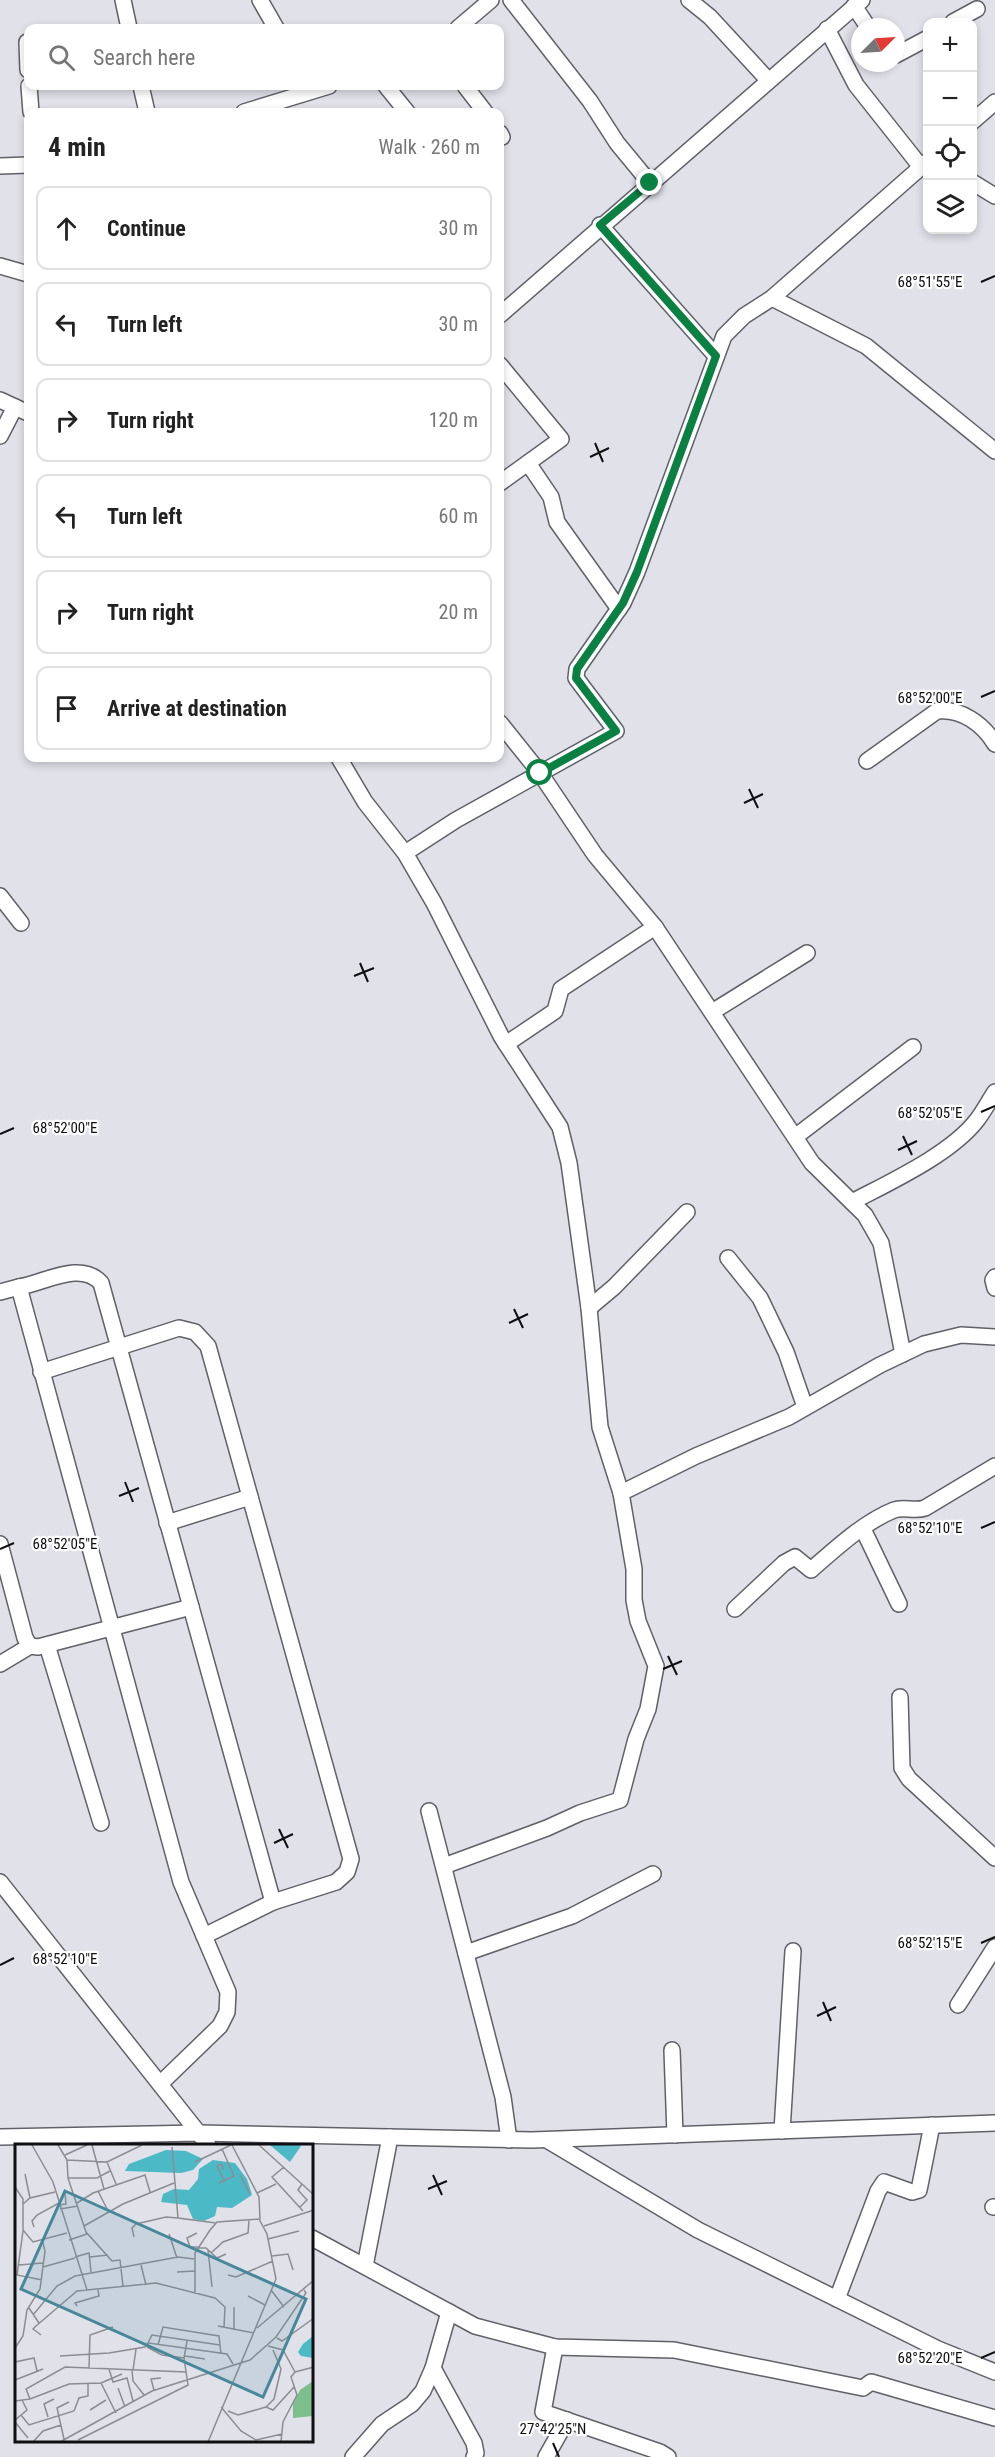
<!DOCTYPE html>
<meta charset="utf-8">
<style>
:root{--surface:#fff;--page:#f2f2f2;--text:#222;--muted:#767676;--line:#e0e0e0}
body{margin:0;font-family:"Roboto Condensed",sans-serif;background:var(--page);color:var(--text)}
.controls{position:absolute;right:18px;top:18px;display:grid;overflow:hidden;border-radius:12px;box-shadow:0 3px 9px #0003}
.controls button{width:54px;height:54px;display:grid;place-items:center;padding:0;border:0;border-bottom:2px solid var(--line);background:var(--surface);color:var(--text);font:30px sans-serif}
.compass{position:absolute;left:851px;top:18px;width:54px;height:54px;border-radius:50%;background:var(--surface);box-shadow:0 3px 9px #0003;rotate:66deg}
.stop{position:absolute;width:18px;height:18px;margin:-14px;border:4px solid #0b8043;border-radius:50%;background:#fff}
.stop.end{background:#0b8043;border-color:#fff;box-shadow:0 2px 6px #0008}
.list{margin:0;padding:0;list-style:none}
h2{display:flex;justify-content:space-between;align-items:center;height:78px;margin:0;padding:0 24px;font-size:26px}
h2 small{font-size:20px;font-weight:400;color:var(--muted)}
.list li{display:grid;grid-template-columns:39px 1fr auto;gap:18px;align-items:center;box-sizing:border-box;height:84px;margin:0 12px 12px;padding:0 12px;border:2px solid var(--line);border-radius:12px}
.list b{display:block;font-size:22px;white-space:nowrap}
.list em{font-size:20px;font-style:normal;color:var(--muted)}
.icon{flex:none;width:33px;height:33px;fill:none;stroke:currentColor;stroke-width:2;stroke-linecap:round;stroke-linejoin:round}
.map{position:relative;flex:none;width:995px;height:2457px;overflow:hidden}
.search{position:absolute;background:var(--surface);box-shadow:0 3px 9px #0003;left:24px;top:24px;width:480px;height:66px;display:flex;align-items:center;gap:15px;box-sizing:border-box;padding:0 21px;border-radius:12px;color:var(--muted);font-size:22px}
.panel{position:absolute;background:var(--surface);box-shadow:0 3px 9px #0003;left:24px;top:108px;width:480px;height:654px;border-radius:12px}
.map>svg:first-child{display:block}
</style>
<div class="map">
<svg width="995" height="2457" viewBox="0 0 995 2457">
<rect width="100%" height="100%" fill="#e0e1e9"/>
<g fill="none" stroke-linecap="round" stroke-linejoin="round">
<g stroke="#606168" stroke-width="18">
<g id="minor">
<path d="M123,0L129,28"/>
<path d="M260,0L276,28"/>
<path d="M511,0L590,101L617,143L650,183"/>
<path d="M689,0L710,17L768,80"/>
<path d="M854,6L868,27"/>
<path d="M953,22L977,9"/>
<path d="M458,28L491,0"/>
<path d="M827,29L856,85L921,167"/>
<path d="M27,42L28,70"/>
<path d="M896,55L928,38"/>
<path d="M29,86L31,112"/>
<path d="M141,86L147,112"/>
<path d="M386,86L407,112"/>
<path d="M465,86L485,112"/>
<path d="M244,112L329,86"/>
<path d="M972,122L995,102"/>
<path d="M500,133L502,137"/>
<path d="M0,166L28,165"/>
<path d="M972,182L995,196"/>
<path d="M600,225L716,356"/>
<path d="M0,266L28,274"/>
<path d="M772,298L866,346L995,451"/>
<path d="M500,315L862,0"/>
<path d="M500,365L561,439L500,483"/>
<path d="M0,400L28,413"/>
<path d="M0,436L15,407"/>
<path d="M528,463L551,497L557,522L619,609"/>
<path d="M500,723L540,773L595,855L655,927L812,1163L865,1215L881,1243L903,1354"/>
<path d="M339,758L365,802L405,853L434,903L501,1036L560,1127L569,1163L589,1308L600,1427L621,1493L634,1569V1600L638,1621L656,1666L648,1709L636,1739L620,1800L580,1813L547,1828L444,1866"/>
<path d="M867,761L937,711C961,708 983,724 995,744"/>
<path d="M405,853L456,820L616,731L576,678L577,669L623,603L637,572L724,336L744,316L772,298L928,161"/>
<path d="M0,896L21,923"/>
<path d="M712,1012L807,953"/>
<path d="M506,1044L555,1011L561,989L655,927"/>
<path d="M795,1137L913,1047"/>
<path d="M852,1202C890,1182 951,1154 977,1120C984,1111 989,1101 995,1092"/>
<path d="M728,1258L760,1298L786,1352L805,1407"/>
<path d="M995,1277L993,1280L995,1288"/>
<path d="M0,1292L19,1287"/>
<path d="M589,1308L614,1287L687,1212"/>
<path d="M41,1372L179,1328L195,1332L208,1346L351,1859L347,1872L336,1882L273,1902L204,1936"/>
<path d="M621,1493L696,1456L789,1417L880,1365L924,1344L961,1335L995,1337"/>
<path d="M167,1523L250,1497"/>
<path d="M863,1529L899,1604"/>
<path d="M0,1544L25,1638L30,1646"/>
<path d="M735,1609L784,1563L795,1557L811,1570C835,1549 864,1522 894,1510C904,1506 914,1512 925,1508L995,1466"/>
<path d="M47,1645L101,1823"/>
<path d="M0,1664L30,1646L38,1647L191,1607"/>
<path d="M900,1697L902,1768L909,1779L995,1858"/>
<path d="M429,1811L503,2097L509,2140"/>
<path d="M0,1882L208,2145"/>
<path d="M466,1953L572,1916L653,1874"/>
<path d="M958,2005L995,1947"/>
<path d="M672,2050L675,2135"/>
<path d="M161,2083L220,2026L227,2012L228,1992L181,1882L19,1287C44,1283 81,1260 101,1283L273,1902"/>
<path d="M782,2131L793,1951"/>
<path d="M0,2137L199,2133L532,2140L995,2123"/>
<path d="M547,2140L698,2230L938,2349L995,2372"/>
<path d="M993,2207H995"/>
<path d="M312,2238L475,2326L555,2347L674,2350L863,2388L871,2382L995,2418"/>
<path d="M365,2266L390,2137"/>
<path d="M837,2299L878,2191L884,2182L912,2192L919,2190L932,2125"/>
<path d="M555,2347L543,2412L660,2452L668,2457"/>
<path d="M433,2368L474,2443L476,2453L474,2457"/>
<path d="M353,2457L382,2424L412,2404L423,2391L433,2368L449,2312"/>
<path d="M546,2457L567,2420"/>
</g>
</g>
<use href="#minor" stroke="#fff" stroke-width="15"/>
</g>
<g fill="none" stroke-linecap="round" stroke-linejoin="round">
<path stroke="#0b8043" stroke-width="8" d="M540,773L616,731L576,678L577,669L623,603L637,572L716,356L600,225L650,183"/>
</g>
<path fill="none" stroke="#0f0f12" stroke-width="2" d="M981,282L995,276M595,443L603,462M590,457L609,448M981,697L995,691M749,789L758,808M744,803L763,794M360,963L368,982M354,976L374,968M981,1112L995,1106M0,1134L14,1128M903,1136L912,1155M898,1150L917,1141M514,1309L523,1328M509,1323L528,1314M125,1482L133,1502M119,1496L139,1488M981,1528L995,1522M0,1549L14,1543M668,1656L677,1675M663,1669L682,1661M279,1829L288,1848M274,1843L293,1834M981,1943L995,1937M0,1965L14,1958M823,2002L831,2021M817,2016L836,2007M433,2175L442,2195M428,2189L447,2181M981,2358L995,2352M553,2443L559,2457"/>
<g transform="translate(15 2144)">
<rect width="298" height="298" fill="#e0e1e9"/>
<path d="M298,237V272L278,274V259L285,246Z" fill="#7cbf8c"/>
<path d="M255,1H284L286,2L275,18ZM151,6L171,7L188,15L178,26L166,29L110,27L114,20ZM198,16L220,19L232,35L237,51L217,64L202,63L200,72L189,77L178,75L172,61L146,58L148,50L159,45L174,46L183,35L184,25ZM298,192V214L286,212L283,208L288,200Z" fill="#4bb9c6"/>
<path fill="none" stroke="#8c8d93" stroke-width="1.5" d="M17,1L38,38L72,146M43,1L52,16L53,34L71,88L97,117L105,116L108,142M77,1L89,45M244,1L299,51M157,3L163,74L201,79M50,11L72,1M52,16L92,18L127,1M92,18L101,40M180,18L216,1M269,23L257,33L288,67M10,30L15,54M225,31L235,50M53,34H82L95,27M209,36L202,22L206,20L209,25M204,39L219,32L207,5M0,43L8,55V86L18,98L52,89M83,47L93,67M242,49L261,40M62,59L78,49L130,31L135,48M8,60L15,54L40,48M44,61L51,60L50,49M285,63L292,56L283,46L287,40M45,65L63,62M69,82L108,60L159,39M249,82L299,66M19,83L17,77L22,71L44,59M8,87L2,131L27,136M182,89L172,94L175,103H183M154,90L162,114M119,93L117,84L121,80L151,73L163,74M253,95L284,87M54,96L72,90M182,104H191L202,114L211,110M193,106L197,143M196,109L208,98L233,89L234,76M257,112L273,110L278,126M60,113L74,109L76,128M75,113L93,111M4,121L28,119M126,121L131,141M28,123L60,114M162,128L180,127M213,131L221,133L258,117M256,146L269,163M180,149V109L195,86L202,78L245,75L244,53L217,1M233,152L250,161M62,162L60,159L84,152L83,146M14,164L24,179M18,171L42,142L60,132L163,113L179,115M203,182L239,189M242,184L299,136M219,185V163M26,191L18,185L21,182L62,147L141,139L200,154L210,163L209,183M262,194L267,197L299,174M143,201L148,183L204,192L206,210M205,201L137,191L133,199L212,210L218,220M253,202L268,206L280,228M132,203L147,211L169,214M0,204L8,192L12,166L25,145L30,107L27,95M45,212L94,209L130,203L133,199M170,212L190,215M0,218L19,214L22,227M74,224L75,191L98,183M94,225L98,238L112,234L118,257M117,226L118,237L129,251M118,226L121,205M280,228L299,223M0,236L28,225M86,239L107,230M103,244L110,263M139,246L136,235L146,234M15,255L11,245L50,223L171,228M0,257L15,255L54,240L86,239L101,269M206,263L226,287L241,296L267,290M251,263L258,266L279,243M75,266L91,256M213,267L223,271L251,263L259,255L266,225L258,206M6,271L14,281L59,267L64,254L73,252V239M33,273L29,260L39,255M0,276L12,266L7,256M0,278L13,294M49,295L42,264L54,258M63,296L173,241L169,214L172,197M18,298L28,287L46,281M45,298L137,247L235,216L261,193L291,149L289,146M193,298L261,135L252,90L244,75M266,298L268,278L282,251L276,233L280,228"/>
<path fill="#46889a" fill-opacity="0.15" stroke="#46889a" stroke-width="3" d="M50,47L291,155L248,253L6,145Z"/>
<rect width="298" height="298" fill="none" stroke="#0f0f12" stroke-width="3"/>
</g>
<g font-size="15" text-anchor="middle" fill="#0f0f12" stroke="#fff" stroke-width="4.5" stroke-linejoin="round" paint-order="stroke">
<text x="930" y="287">68°51'55"E</text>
<text x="930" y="703">68°52'00"E</text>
<text x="930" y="1118">68°52'05"E</text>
<text x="65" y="1133">68°52'00"E</text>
<text x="930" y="1533">68°52'10"E</text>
<text x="65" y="1549">68°52'05"E</text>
<text x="930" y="1948">68°52'15"E</text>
<text x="65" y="1964">68°52'10"E</text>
<text x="930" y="2363">68°52'20"E</text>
<text x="553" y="2434">27°42'25"N</text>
</g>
</svg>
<div class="controls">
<button>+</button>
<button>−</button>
<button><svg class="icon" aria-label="locate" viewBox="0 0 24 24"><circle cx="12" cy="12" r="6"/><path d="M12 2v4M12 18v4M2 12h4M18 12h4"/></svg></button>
<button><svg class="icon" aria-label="layers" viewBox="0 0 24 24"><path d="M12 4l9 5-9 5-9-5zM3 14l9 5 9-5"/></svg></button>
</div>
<svg class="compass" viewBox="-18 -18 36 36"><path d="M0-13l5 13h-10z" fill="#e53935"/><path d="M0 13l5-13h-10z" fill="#767676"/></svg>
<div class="stop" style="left:540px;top:773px"></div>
<div class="stop end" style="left:650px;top:183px"></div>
<div class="search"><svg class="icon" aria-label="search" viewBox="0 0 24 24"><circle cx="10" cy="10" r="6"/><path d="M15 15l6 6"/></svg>Search here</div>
<section class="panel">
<h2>4 min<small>Walk · 260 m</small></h2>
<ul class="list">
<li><svg class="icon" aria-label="ahead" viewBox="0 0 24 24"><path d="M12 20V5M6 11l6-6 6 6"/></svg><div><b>Continue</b></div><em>30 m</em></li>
<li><svg class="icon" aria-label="left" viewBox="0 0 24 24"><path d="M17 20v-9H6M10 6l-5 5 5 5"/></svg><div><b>Turn left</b></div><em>30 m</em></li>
<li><svg class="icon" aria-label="right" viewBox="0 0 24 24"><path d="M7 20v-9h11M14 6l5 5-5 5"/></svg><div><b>Turn right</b></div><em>120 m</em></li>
<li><svg class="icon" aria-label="left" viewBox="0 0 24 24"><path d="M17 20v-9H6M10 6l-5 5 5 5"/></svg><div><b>Turn left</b></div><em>60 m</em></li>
<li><svg class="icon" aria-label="right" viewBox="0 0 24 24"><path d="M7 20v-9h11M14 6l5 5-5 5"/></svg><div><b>Turn right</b></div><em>20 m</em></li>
<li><svg class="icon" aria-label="arrive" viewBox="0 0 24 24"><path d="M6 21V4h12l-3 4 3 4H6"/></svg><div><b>Arrive at destination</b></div></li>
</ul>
</section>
</div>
